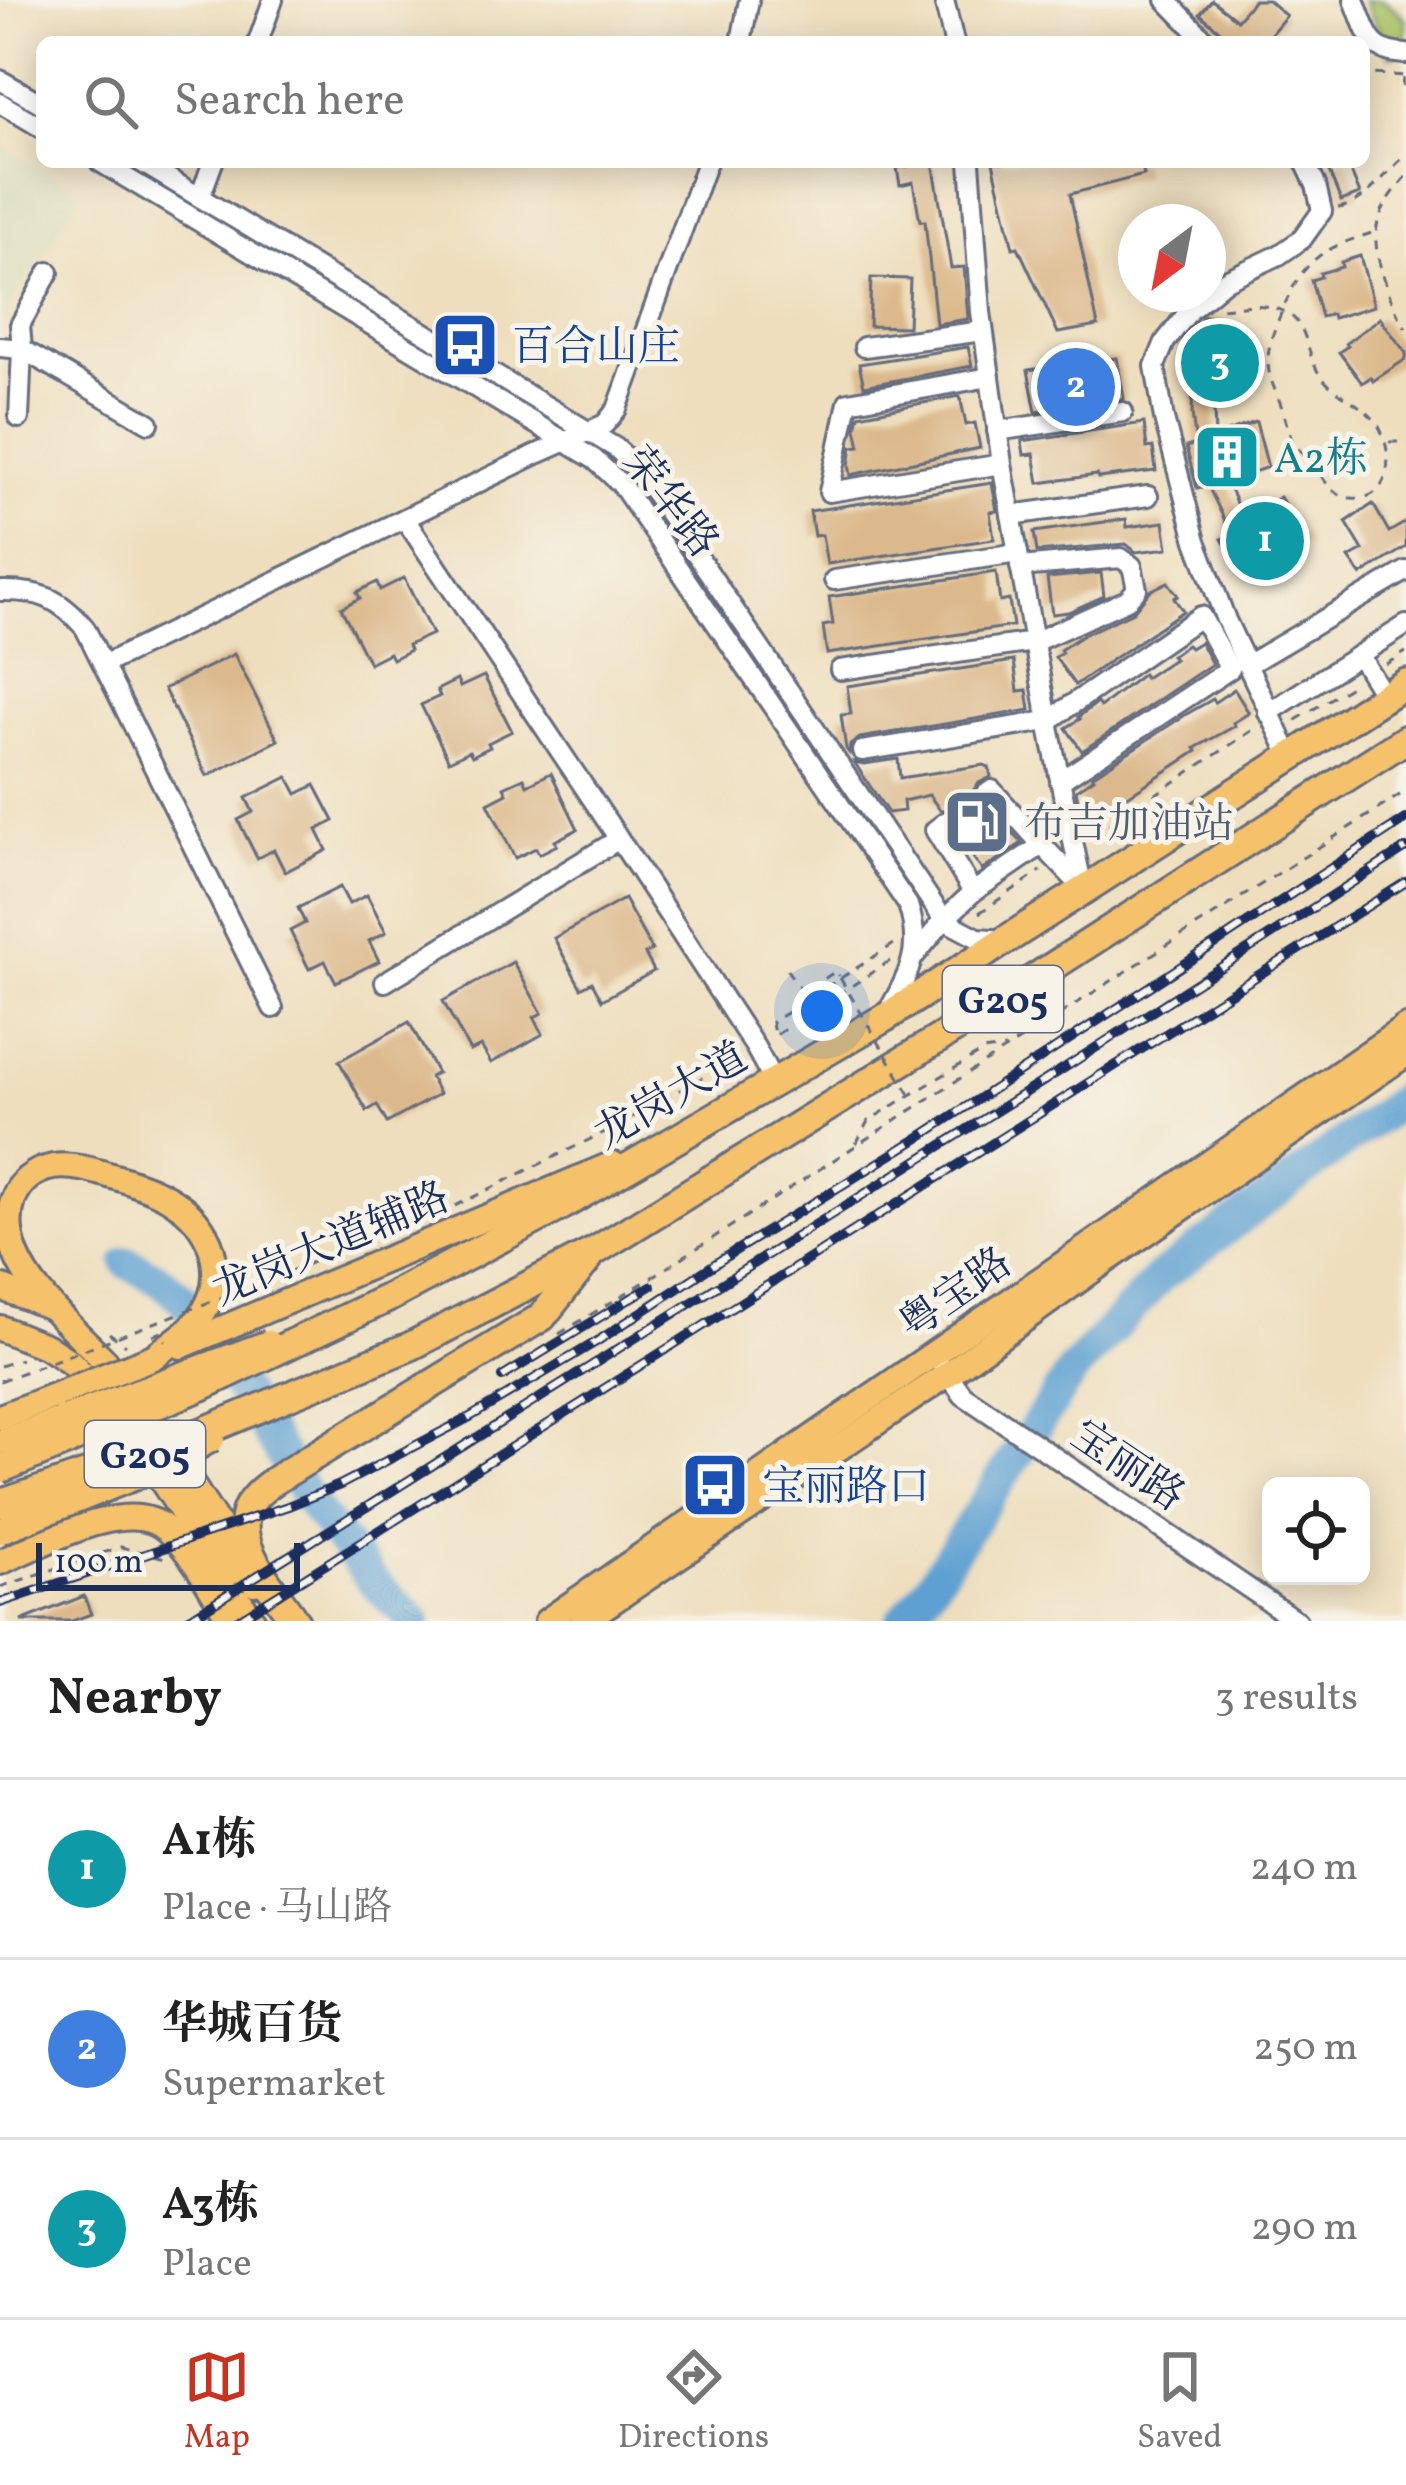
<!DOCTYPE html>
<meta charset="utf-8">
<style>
:root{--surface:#fff;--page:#f2f2f2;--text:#222;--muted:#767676;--line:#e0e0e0;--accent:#c8321e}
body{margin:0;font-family:Vollkorn,"Noto Serif SC",serif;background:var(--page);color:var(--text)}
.controls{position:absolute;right:36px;bottom:36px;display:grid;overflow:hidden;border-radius:18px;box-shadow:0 6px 30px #0003}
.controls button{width:108px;height:108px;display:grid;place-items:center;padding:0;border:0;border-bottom:3px solid var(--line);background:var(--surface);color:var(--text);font:60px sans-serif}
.compass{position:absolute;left:1118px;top:204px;width:108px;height:108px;border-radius:50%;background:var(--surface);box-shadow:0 6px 30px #0003;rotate:212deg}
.scale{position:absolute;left:36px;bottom:30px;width:264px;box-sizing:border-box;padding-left:12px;border:6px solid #1b2f5e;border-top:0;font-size:33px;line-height:42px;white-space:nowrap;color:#1b2f5e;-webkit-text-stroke:9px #f7f3e8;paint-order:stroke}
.you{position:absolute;left:822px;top:1011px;width:42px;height:42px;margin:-30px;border:9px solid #fff;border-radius:50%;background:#1a73e8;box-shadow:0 0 0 18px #1a73e833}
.badge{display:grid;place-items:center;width:78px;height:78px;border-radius:50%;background:var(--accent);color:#fff;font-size:39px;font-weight:700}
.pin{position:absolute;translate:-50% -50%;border:6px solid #fff;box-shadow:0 3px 12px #0006}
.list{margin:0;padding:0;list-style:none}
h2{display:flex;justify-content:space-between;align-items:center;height:156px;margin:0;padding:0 48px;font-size:51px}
h2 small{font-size:39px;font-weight:400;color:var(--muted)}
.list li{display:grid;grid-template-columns:78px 1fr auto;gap:36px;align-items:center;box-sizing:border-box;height:180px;padding:0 48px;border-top:3px solid var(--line)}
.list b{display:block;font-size:45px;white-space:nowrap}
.list p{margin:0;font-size:39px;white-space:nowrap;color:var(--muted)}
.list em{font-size:39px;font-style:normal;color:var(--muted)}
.icon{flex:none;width:66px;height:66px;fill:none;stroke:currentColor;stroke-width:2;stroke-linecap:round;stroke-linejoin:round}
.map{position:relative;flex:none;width:1406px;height:1621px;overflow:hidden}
.search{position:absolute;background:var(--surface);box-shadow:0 6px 30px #0003;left:36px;right:36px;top:36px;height:132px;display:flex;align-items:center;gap:30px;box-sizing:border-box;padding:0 42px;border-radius:18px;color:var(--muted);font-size:45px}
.sheet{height:696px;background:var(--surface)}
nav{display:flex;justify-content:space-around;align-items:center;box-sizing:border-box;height:168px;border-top:3px solid var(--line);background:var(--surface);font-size:33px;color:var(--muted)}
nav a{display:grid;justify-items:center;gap:6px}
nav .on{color:var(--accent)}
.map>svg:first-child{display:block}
</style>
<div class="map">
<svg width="1406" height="1621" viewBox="0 0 1406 1621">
<rect width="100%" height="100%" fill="#f7f3e8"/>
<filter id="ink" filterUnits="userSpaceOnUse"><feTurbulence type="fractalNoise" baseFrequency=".00833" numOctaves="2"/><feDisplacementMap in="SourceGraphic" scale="24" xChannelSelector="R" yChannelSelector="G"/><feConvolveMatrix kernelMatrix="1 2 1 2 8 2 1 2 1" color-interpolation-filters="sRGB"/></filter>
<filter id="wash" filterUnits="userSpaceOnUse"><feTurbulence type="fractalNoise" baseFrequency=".004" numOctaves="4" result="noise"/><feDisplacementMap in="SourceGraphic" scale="48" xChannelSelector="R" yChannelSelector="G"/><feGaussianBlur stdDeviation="2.7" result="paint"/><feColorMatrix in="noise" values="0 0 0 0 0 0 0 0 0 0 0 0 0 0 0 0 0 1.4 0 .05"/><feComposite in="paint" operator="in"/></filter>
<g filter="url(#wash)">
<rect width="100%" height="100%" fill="#eedebd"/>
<path fill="#dbdebd" d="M0,146L81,193L0,324Z"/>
<path fill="#abc46a" stroke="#637a64" stroke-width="3" d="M1364,0H1384L1406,19V50L1390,56Z"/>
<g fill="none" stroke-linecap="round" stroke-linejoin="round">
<g stroke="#5da0d1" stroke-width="33">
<path d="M128,1263L160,1280L185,1301L315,1509L374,1583L415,1621"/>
<path d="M902,1621L927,1590L1072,1372L1160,1277L1406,1097"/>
</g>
</g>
<g id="blocks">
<g fill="#dcb98c">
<path d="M1212,0L1237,20L1254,0H1268L1286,16L1264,42H1233L1200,14Z"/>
<path d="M908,162H933L951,268L964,267L968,319L936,324L925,221H920L913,182L900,185L897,168L908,166Z"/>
<path d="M993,162H1141L1144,175L1070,194L1098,326L1058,333L1018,247L1013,248Z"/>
<path d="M1325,162H1347L1360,194L1341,201Z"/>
<path d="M1360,256L1374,306L1333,318L1332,314L1321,317L1311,280L1321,277L1320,273L1342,267L1341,262Z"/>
<path d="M871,278L910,279L908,327L869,326Z"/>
<path d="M1204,316L1224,320L1220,340L1258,346L1250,390L1213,386L1215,436L1256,422L1268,467L1227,481L1235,501L1245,518L1280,497L1308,543L1275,561L1285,579L1266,588L1257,572L1246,578L1222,539L1231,533L1208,486L1197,488L1186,447L1196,444L1192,414L1193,382L1183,381L1187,341L1197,342L1201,319Z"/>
<path d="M1380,318L1406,353V359L1373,381L1371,377L1362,383L1339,352L1348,346L1346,343Z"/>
<path d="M968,347L972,366L864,386L859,364Z"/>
<path d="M1117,358L1124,399L1036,412L1028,370Z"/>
<path d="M960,396L966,425L975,423L980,448L851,475L849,465L852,447L860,446L856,428L859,415Z"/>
<path d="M1144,423L1147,448L1153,447L1156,471L1098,478L1097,475L1039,483L1034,454L1024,455L1022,441Z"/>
<path d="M992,483L997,511L990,512L994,539L827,564L822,535L814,536L810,511Z"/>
<path d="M1373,504L1389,532L1406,522V547L1361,575L1349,558L1363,550L1346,522Z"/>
<path d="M1126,519L1127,527L1164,522L1168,548L1136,552L1126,544L1037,552L1034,532Z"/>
<path d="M996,572L1000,602L1009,600L1013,626L827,654L823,626L833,624L829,597Z"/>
<path d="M1101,573L1104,596L1068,612L1052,614L1047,578Z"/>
<path d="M404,578L432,634L408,645L410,650L392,659L389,653L369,663L341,608L360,598L357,592L377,582L380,590Z"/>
<path d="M1168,582L1178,596L1174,598L1183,611L1075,685L1055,657L1062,653L1060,650L1083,635L1133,612L1150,591Z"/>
<path d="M1200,642L1212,664L1082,751L1066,728L1080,719L1078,717L1097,703L1100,707L1143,674L1145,678L1174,659L1171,656L1187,645L1190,648Z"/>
<path d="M234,654L278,740L207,776L164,689Z"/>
<path d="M1014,661L1018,691L1027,690L1030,710L860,738L850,745L849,753L846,749L841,715L851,714L847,686Z"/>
<path d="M484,676L512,731L488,743L490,747L472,756L469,751L449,761L421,705L440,696L437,690L457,680L460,687Z"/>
<path d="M1234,689L1249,713L1233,723L1235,726L1195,748L1197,751L1106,810L1104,807L1089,817L1078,800L1076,790L1094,778L1092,776L1185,715L1213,699L1215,702Z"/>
<path d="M898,759L900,778L984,765L989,767L991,777L979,783L974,789V800L981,806L989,807L1022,843L982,870L955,832L960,821L953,809L940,810L929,795L903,801L904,811L888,813L854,762L864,764Z"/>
<path d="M551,773L578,829L555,841L557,845L539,854L536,848L515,858L488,803L507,793L504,787L524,778L527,785Z"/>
<path d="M288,777L297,794L315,785L334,821L317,830L327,850L285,872L274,850L257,858L238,820L253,812L246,798Z"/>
<path d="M340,887L349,904L367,895L386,932L369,941L379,961L336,982L325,961L309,969L290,931L305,923L298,908Z"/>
<path d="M624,899L652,950L645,954L654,971L602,1000L592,982L581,988L554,938Z"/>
<path d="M513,962L542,1013L534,1017L543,1034L491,1063L481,1046L470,1051L443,1001Z"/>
<path d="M409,1022L437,1073L430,1077L439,1094L387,1123L377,1105L367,1111L339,1061Z"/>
<path d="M84,1596L91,1614L72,1621H21Z"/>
</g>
</g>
</g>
<g filter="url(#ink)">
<use href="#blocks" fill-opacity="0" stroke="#656c7f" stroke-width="3"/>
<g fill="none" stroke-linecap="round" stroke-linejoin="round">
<path stroke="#c4bbaa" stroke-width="18" stroke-dasharray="18 9" stroke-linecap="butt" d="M947,821L986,794"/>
<g stroke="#656c7f" stroke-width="24">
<g id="minor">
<path d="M944,0L954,42"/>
<path d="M1166,0L1207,42"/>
<path d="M1354,0C1367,31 1367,53 1406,54"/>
<path d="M258,42L273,0"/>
<path d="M741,42L749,0"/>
<path d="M0,80L42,104"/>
<path d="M0,103L42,128"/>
<path d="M100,162L594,459L621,484L908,905C923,950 909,973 888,1012"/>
<path d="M141,162L616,448L636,467L657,496L944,920L978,938L1005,940"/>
<path d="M970,162L981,312L1002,464L1051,737L1083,889"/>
<path d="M200,197L213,162"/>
<path d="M0,347L22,349L149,423"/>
<path d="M864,347L983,331"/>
<path d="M990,377L848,402L829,492L1002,464"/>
<path d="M19,418L22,349L20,325L49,272"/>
<path d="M997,431L1123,412"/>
<path d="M1011,515L1148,496"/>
<path d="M405,519L619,839L755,1047L774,1082"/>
<path d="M834,580L1018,553"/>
<path d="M0,591C40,590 59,598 85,628L273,1008"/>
<path d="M1359,655L1385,697"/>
<path d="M105,664L537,454L605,424L617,409L707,162"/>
<path d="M1247,665L1406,571"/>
<path d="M840,670L1034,642L1127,600L1137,589L1132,566L1121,558L1020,567"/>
<path d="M1268,713L1406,625"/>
<path d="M862,751L1048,721L1201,616L1230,669L1060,781"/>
<path d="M1290,756L1226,620L1196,541L1164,419L1155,366L1165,342L1190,310L1226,280L1279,255L1302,239L1322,211L1316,185L1305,162"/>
<path d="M986,794L992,790L1042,845"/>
<path d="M947,821L935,830L973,892"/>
<path d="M916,954L944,920L973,892L1042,845L1080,885"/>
<path d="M385,982L619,839"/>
<path d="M942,1366L963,1395L1297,1621"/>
</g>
</g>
<g stroke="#656c7f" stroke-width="30">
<g id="major">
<path d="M0,1287L51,1307"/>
<path d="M0,1328L47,1347L70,1362L98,1390L127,1427L253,1621"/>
<path d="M181,1346L613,1164"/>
<path d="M153,1357C167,1346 184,1336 196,1322C229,1284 217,1230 176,1203C161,1192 142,1186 125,1180C104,1174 75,1163 53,1167C10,1175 2,1218 16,1254C35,1302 96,1347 129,1387L255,1583"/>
<path d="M0,1562C41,1545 128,1495 166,1529C194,1553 212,1591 231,1621"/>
<path d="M547,1621L1406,1027"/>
<path d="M583,1621L948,1374L1105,1261L1406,1054"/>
</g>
</g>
<g stroke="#656c7f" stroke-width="33">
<g id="highway">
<path d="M388,1298L558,1208L886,1017L1406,683"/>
<path d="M286,1397L411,1346L595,1251L982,1012L1406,739"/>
<path d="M295,1621C274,1589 221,1534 255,1497C267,1483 286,1474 301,1464L542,1317L588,1259"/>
</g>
</g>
<g stroke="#656c7f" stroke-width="3" stroke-dasharray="9 9" stroke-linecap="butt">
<path d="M1364,61L1373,74L1406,76"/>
<path d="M1403,78L1402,88L1406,99"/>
<path d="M1406,177C1372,216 1369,236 1386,284C1391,300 1397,314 1406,328"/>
<path d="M1338,208C1365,204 1385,173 1406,155"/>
<path d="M1222,308C1243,306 1265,302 1285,312C1309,324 1306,355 1320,375C1334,395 1361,402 1376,422C1394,447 1395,502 1352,498C1331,497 1323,476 1311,463C1287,437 1292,440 1282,408C1277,393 1269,380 1268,364C1267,346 1275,328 1282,311C1304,258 1321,249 1375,232"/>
<path d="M1389,442H1406"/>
<path d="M1386,664L1406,652"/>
<path d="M1296,720L1354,684"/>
<path d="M1094,835L1256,728"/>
<path d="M979,913L1041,871"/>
<path d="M890,961L774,1036L772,1022L894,944"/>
<path d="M787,970L803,993L836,971L839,976"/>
<path d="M856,1144L868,1121L983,1051L1005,1048"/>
<path d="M455,1206L611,1129L739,1057"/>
<path d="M271,1279L376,1236H381"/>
<path d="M109,1333L126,1345"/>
<path d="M559,1334L646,1281L1406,791"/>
<path d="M0,1366L21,1359"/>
<path d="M0,1587L121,1547L165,1558"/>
</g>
<use href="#minor" stroke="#fff" stroke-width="18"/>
<use href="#major" stroke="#f5c16b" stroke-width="24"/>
<use href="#highway" stroke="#f5c16b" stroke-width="27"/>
<g stroke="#1b2f5e" stroke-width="10">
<g id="rail">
<path d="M502,1377L651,1286"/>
<path d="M0,1603L288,1506L340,1485L470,1417L596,1342L730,1254L917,1139L1406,819"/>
<path d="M185,1621L1044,1081L1406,848"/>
<path d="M236,1621L1406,882"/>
</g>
</g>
<use href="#rail" stroke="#f7f3e8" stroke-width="6" stroke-dasharray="18" stroke-linecap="butt"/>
<g stroke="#656c7f" stroke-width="30" stroke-linecap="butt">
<g id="major-bridge">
<path d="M0,1417L153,1357"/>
<path d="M0,1442L268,1343"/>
<path d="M0,1531L168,1464L212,1439"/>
</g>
</g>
<g stroke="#656c7f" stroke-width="33" stroke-linecap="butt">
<g id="highway-bridge">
<path d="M0,1469L200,1387L388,1298"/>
<path d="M0,1504L166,1447L286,1397"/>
</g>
</g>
<g stroke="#656c7f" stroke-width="3" stroke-dasharray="9 9" stroke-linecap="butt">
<path d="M840,978L911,1096"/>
<path d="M153,1335L162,1332L166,1341"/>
<path d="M0,1381L271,1279"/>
</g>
<use href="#major-bridge" stroke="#f5c16b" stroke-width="24"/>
<use href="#highway-bridge" stroke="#f5c16b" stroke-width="27"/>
</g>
</g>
<defs>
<g id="bus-square" transform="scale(3.45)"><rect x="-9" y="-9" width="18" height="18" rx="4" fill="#1a4fb4" stroke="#f7f3e8"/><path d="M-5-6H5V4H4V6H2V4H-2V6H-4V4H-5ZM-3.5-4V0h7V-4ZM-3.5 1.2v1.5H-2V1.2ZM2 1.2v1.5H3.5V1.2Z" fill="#fff"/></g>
<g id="building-square" transform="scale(3.45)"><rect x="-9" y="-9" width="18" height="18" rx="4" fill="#0f9aa8" stroke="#f7f3e8"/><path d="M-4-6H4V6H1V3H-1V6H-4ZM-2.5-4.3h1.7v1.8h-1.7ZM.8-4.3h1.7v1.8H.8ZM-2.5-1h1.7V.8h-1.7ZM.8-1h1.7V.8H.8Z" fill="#fff"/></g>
<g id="fuel-square" transform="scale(3.45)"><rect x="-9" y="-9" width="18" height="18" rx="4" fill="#5c6f8a" stroke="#f7f3e8"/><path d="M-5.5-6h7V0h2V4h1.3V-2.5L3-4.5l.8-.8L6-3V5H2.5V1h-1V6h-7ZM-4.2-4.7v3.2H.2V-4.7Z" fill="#fff"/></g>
</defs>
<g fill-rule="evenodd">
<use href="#bus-square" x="465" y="345"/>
<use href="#building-square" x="1227" y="457"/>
<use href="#fuel-square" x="977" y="822"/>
<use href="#bus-square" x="715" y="1485"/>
</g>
<g text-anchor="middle" stroke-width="10" stroke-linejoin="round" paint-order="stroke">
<g fill="#f7f3e8" stroke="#5d6a87" stroke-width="3">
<rect x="943" y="966" width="120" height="66" rx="9"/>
<rect x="85" y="1421" width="120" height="66" rx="9"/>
</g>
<g font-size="39" font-weight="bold" fill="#1b2f5e">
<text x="1003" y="1013">G205</text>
<text x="145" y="1468">G205</text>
</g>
<g font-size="42" fill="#164399" stroke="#f7f3e8" text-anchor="start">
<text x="512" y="360">百合山庄</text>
<text x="762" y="1500">宝丽路口</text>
</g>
<g font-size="42" fill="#0d838f" stroke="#f7f3e8" text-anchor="start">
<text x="1274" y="472">A2栋</text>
</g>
<g font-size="42" fill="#1b2f5e" stroke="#f7f3e8">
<text transform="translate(672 501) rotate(52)" y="15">荣华路</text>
<text transform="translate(670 1094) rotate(-30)" y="15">龙岗大道</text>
<text transform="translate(330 1242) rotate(-23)" y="15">龙岗大道辅路</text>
<text transform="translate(954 1292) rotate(-35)" y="15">粤宝路</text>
<text transform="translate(1129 1464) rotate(34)" y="15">宝丽路</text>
</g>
<g font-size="42" fill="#4e5e75" stroke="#f7f3e8" text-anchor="start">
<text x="1024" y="837">布吉加油站</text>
</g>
</g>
</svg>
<div class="controls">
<button><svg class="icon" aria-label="locate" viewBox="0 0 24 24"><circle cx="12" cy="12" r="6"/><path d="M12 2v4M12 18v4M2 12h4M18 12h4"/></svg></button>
</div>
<svg class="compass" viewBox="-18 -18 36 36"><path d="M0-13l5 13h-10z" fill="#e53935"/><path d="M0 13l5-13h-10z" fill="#767676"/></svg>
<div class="scale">100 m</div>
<div class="you"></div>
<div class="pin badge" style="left:1265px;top:541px;background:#0f9aa8">1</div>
<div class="pin badge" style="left:1076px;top:387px;background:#3f7fe0">2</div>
<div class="pin badge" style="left:1220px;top:363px;background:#0f9aa8">3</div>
<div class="search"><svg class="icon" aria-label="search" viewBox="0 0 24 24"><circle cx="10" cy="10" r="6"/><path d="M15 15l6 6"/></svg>Search here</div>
</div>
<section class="sheet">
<h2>Nearby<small>3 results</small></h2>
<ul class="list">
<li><span class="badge" style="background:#0f9aa8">1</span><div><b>A1栋</b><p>Place · 马山路</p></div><em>240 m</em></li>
<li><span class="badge" style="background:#3f7fe0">2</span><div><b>华城百货</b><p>Supermarket</p></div><em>250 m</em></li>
<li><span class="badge" style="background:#0f9aa8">3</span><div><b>A3栋</b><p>Place</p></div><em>290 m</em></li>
</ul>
</section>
<nav>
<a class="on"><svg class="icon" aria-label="map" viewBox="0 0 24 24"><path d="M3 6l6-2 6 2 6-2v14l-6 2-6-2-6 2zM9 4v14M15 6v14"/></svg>Map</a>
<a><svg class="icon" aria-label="directions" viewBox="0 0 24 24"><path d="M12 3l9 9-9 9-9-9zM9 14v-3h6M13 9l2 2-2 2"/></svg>Directions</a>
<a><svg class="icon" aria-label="saved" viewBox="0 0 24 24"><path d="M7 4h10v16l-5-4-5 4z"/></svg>Saved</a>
</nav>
